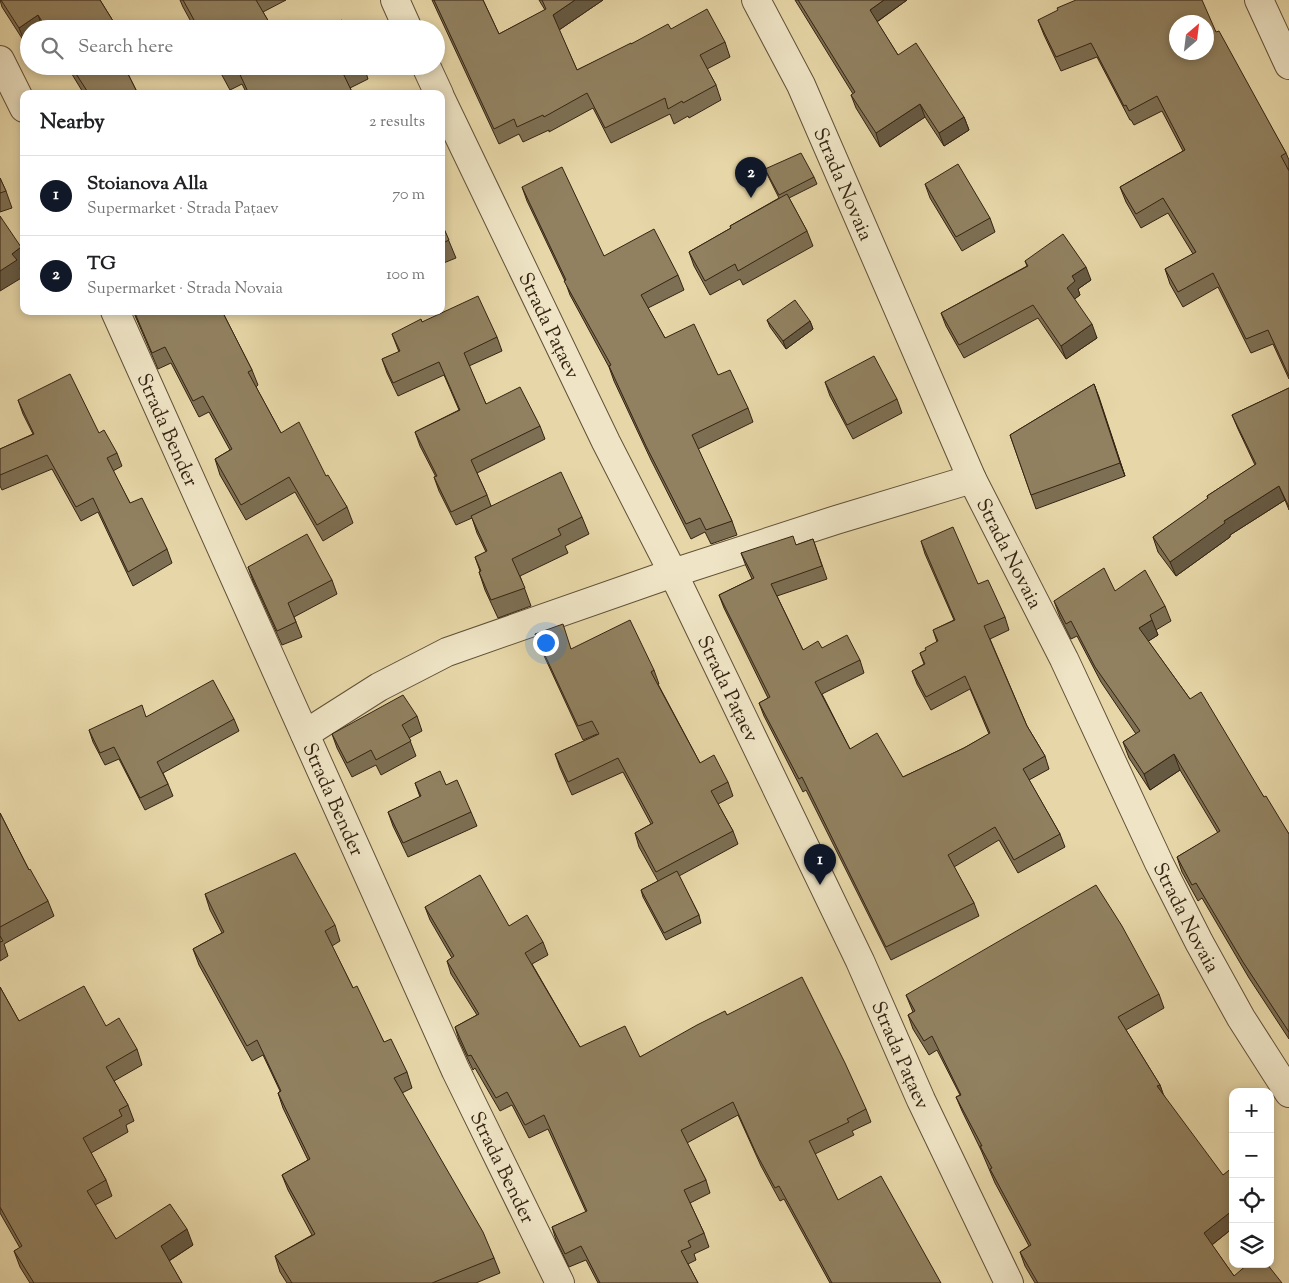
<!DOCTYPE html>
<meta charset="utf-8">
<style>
:root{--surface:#fff;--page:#f2f2f2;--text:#202124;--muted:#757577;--line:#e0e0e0;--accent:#111827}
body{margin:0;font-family:"Sorts Mill Goudy",serif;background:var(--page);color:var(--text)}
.controls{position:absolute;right:15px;bottom:15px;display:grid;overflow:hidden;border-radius:10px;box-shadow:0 2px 8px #0003}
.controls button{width:45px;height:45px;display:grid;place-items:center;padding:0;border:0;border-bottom:1px solid var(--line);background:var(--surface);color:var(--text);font:25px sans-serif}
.compass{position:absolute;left:1169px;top:15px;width:45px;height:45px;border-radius:50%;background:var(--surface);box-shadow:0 2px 8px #0003;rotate:28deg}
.you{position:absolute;left:545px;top:642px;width:18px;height:18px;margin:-12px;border:4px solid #fff;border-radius:50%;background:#1a73e8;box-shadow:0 0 0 8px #1a73e833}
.badge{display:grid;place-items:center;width:32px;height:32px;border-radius:50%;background:var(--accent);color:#fff;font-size:16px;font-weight:700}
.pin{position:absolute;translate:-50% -41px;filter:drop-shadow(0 1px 2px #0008)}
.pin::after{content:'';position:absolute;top:26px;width:18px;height:15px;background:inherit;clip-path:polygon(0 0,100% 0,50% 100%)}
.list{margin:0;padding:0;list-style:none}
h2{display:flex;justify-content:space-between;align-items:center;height:65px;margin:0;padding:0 20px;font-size:21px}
h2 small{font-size:16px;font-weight:400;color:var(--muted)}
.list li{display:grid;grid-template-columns:32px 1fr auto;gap:15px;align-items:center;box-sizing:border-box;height:80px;padding:0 20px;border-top:1px solid var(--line)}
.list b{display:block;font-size:19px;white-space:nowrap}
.list p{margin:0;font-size:16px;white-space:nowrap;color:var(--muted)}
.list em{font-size:16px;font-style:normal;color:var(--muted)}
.icon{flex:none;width:28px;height:28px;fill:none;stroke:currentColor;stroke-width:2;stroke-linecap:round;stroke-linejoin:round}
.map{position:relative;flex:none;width:1289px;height:1283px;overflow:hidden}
.search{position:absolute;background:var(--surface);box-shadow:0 2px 8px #0003;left:20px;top:20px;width:425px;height:55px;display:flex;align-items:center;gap:12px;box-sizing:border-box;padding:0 18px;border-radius:28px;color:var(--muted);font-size:19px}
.panel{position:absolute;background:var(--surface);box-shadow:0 2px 8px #0003;left:20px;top:90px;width:425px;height:225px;border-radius:10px}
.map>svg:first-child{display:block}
</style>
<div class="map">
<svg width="1289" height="1283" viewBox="0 0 1289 1283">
<rect width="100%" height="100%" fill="#e7d7a8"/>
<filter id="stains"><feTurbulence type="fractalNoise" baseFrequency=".004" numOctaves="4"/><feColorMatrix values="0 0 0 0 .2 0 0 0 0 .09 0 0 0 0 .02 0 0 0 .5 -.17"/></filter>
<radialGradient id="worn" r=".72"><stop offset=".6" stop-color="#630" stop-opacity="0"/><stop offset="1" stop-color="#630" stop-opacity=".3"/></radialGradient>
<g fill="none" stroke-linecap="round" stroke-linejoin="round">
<g stroke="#615038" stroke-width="30">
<g id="minor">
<path d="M395,0L408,29"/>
<path id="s1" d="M756,0L801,85L972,479L1064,659L1159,863L1199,942L1241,1018L1289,1093"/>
<path d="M1259,0L1289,65"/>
<path d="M0,60L24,108"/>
<path d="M426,66L439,94"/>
<path id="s2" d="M441,99L606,442L673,573L860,961L921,1100L1009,1283"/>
<path id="s3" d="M115,311L456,1071L560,1283"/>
<path d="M305,734L379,687L447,652L673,573L836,520L972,479"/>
</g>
</g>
<use href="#minor" stroke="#efe5c6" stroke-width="28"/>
</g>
<g fill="#7d6f53" stroke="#342312">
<path d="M0,0H100L118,29H29L25,43L2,7Z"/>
<path d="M180,0H286L263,12L273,29H195L183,7Z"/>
<path d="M432,0H483L499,34L545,10L539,0H603L559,30L577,70L631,44L671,29L725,42L730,57L707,69L716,85L721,100L689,118L688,116L674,124L670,114L611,143L593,108L549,132V130L523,142L519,134L499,144Z"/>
<path d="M795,0H907L877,22L898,55L964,117L969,130L944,146L925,117L880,147L856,108L851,95L853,94Z"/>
<path d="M1038,20L1216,32L1286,153L1289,160V169H1288L1289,171V379L1273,344L1251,353L1218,287L1183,307L1170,284L1165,269L1193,254L1168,213L1141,228L1126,202L1120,187L1183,151L1162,111L1134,125L1131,120H1130L1097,57L1061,71L1044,35Z"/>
<path d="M67,66H124L138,94H84Z"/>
<path d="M217,66H364L368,79L350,88L353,94H247L242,84L230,90Z"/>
<path d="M765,169L814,177L817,184L789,198L807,231L813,246L743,285L740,279L710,295L694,266L689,252L731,228L730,226L779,198L768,176Z"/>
<path d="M0,178L6,191L12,208L0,212Z"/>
<path d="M925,184L990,218L995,232L962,251L930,198Z"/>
<path d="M522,187L604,256L678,275L684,290L648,308L665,338L718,375L748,408L753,422L698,449L732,521L737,535L711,544L705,532L691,539L651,460L614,381L609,367L570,295L565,281L527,201Z"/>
<path d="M441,222L456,258L441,264Z"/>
<path d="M1025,261L1091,280L1078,289L1080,295L1074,299L1097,338L1066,359L1038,318L964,358L946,326L941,313L1027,266Z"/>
<path d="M133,311H222L252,370L258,385L256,387L281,433L326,476L347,507L353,523L323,541L295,492L246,520L220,475L215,459L230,450L209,412L199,417L171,363L158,369Z"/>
<path d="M767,320L810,321L813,329L786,349L770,327Z"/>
<path d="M422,322L497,337L502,351L469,366L486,404L540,426L545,439L477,473L487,495L491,506L582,517L589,534L565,546L568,553L520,576L531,606L498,618L485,590L479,572L480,571L475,557L486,552L477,533L472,518L456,525L439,491L434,477H436L420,446L415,432L459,410L444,375L398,396L387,373L382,359L399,352L392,334Z"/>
<path d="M825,382L897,399L902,413L853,439L830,396Z"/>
<path d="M1094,384L1125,476L1036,509L1010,435Z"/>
<path d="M1289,388V510L1285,500L1230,535V537L1176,576L1158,552L1153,537L1208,499L1207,496L1255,465L1238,429L1232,415Z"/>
<path d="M18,400L99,433L117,453L122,466L113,471L130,503L167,549L172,563L133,586L98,512L81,521L52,469L2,490L0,486V449L33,434L23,414Z"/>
<path d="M813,539L827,579L777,596L803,650L822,648L860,660L864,673L822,694L850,749L903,777L964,748L989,734L970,689L931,710L917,684L912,671L924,664L920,653L926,650L937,642L933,630L954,620L925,554L921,541L978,584L1005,617L1009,630L990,639L1027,726L1045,756L1049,769L1029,780L1060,834L1065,847L1018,873L999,840L954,867L974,903L979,916L891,960L806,790L803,792L764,716L759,703L768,698L724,608L719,595L752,579L746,566L741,553L796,545Z"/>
<path d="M248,567L332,580L337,594L294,617L302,637L282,645L253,581Z"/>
<path d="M1115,591L1165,606L1171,621L1156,630L1158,635L1148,641L1190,699L1264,797L1289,834V1039L1249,978L1202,898L1198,901L1182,872L1177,857L1218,833L1180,770L1150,790L1129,758L1123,742L1136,734L1101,682L1077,636L1071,639L1060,617L1054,601Z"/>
<path d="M535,634L571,649L654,670L659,684H658L700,763L728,782L733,796L718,804L733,831L738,844L679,876L699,915L701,923L666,940L643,897L641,890L658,881L639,847L635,833L651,824L623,772L572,795L560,768L555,754L597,735V734L583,740L540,647Z"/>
<path d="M417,716L422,731L409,738L416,756L381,775L376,765L352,777L337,748L332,734Z"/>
<path d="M146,717L234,719L239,731L163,773L168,784L173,796L145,810L119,759L105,765L93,742L89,730Z"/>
<path d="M415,783L446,785L471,812L477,826L408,857L393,826L388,812L420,797Z"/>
<path d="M0,813L29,870L48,901L54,916L4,944L8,956L0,961Z"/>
<path d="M205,894L335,925L340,941L332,946L353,988L384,1042L407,1072L412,1088L402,1093L494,1258L500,1273L476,1283H287L280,1272L275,1256L312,1235L288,1190L282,1175L308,1160L283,1108L278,1093L280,1091L263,1055L252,1061L199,965L193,949L222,933L210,910Z"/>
<path d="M425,907L509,926L543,942L548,955L532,964L580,1047L640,1057L727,1015L866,1109L871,1122L852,1131L854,1135L815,1154L838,1200L941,1283H830L784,1199L780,1201L761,1166L738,1115L687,1143L706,1180L710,1193L690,1203L704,1233L709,1247L694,1254L696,1260L688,1264L698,1283H598L586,1260L569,1267L556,1240L552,1227L586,1212L548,1129L529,1138L512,1105L500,1111L475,1068L473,1070L459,1040L455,1027L477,1015L451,974L447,961L452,958L430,920Z"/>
<path d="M0,987L19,1021L106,1026L137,1049L142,1065L114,1081L128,1105L134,1121L126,1125L128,1132L91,1153L106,1180L112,1196L95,1205L116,1239L193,1245L169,1261L182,1283H30L20,1267L14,1251L20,1248L0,1213Z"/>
<path d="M1159,994L1164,1008L1126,1030L1160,1085L1163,1094L1233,1228L1212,1245L1234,1276L1282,1283H1035L1025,1266L1020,1252L1029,1246L995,1183L981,1150L962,1111L956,1097L960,1095L937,1050L929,1055L913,1029L908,1015L913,1012L906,995Z"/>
</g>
<g fill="#665a43" stroke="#342312">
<path d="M575,0H603L559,30L553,15Z"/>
<path d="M884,0H907L875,23L870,10Z"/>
<path d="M38,15L43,29H29V41L25,43L19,28Z"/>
<path d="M920,104L925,117L880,147L876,133Z"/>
<path d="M964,117L969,130L944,146L939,133Z"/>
<path d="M21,247L24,255V266L20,268L23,277L0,291V271L12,254Z"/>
<path d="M1086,267L1091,280L1078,289L1080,295L1072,301L1067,288L1072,276Z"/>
<path d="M810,321L813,329L786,349L783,341Z"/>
<path d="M1092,324L1097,338L1066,359L1061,346Z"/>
<path d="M1094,384L1099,397L1125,476L1120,463Z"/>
<path d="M1279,486L1285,500L1230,535V537L1176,576L1170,562L1224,521Z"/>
<path d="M1152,620L1158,635L1144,644L1139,628Z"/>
<path d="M1174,754L1180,770L1150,790L1144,774Z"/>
<path d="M1160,1085L1165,1099L1157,1086Z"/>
<path d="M1233,1210V1228L1209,1247L1204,1233Z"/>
<path d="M187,1229L193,1245L167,1262L161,1246Z"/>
</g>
<g fill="#918160" stroke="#342312" fill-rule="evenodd">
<path d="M1,0H100L118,29H47L38,15L19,28Z"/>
<path d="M183,0H256L273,29H199Z"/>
<path d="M434,0H483L499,34L546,9L542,0H575L553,15L577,70L631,43V44L668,24L671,29L707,9L725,42L700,55L716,85L683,103L682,101L668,109L665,98L605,128L587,93L544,117L543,115L517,127L514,119L494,129Z"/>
<path d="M798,0H884L870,10L898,55L916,43L964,117L939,133L920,104L876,133L851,95L855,92Z"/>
<path d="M1076,0H1202L1216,32L1219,31L1286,153L1281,156L1289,171V376L1268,330L1246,339L1213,273L1178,292L1165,269L1196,252L1163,198L1136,214L1120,187L1185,150L1157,96L1129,111L1126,105L1124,106L1091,43L1056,57L1038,20L1058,10L1057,8ZM1176,22H1206V52H1176Z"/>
<path d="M342,20L346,29H324Z"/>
<path d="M71,66H124L138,94H89Z"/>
<path d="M220,66H235L223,72Z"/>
<path d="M236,66H352L342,71L353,94H249Z"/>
<path d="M801,153L814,177L779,195L765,169Z"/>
<path d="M958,164L990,218L956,237L925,184Z"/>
<path d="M562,167L604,256L654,229L678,275L641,295L665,338L694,324L718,375L730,370L748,408L692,435L732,521L706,530L700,518L686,524L646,446L609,366L611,365L564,281L566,280L522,187Z"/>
<path d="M0,178L6,191L0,193Z"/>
<path d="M787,194L807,231L738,271L735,264L705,281L689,252L731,228L730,226Z"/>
<path d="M0,216L21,247L12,254L17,260L0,271Z"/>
<path d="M441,222L449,240L441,244Z"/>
<path d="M1063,234L1086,267L1072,276L1075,281L1067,288L1092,324L1061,346L1033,305L959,345L941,313L1028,266L1025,261Z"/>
<path d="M478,296L497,337L464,353L486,404L520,387L540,426L471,460L487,495L451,512L434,477L437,476L415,432L460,410L439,362L393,383L382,359L400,351L392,334L421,319L422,322Z"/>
<path d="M795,300L810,321L783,341L767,320Z"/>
<path d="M134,311H222L252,370L248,372L281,433L299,422L326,476L328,475L347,507L317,525L289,477L241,505L215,459L232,449L203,396L193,401L165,347L152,353Z"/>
<path d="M874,356L897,399L847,425L825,382Z"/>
<path d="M70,374L99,433L104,430L117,453L107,458L130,503L142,498L167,549L128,572L93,498L76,507L47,455L0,475V449L34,434L18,400Z"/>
<path d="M1094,384L1120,463L1031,495L1010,435Z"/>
<path d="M1289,388V507L1279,486L1224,521L1225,523L1170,562L1153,537L1208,498L1207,496L1256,464L1232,415Z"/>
<path d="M561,472L582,517L558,529L561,535L512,559L525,588L491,600L479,572L481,571L475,557L487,551L471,516Z"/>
<path d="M953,527L978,584L988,580L1005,617L984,626L1027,726L1045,756L1023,769L1060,834L1014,860L995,827L948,855L974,903L886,947L802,777L799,779L759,703L770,697L719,595L754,578L741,553L793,536L796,545L813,539L822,566L771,584L803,650L818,641L822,648L847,635L860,660L815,682L850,749L877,733L903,777L964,748L990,733L965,676L926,697L912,671L925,664L920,653L926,650L925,648L938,641L933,630L955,620L921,541Z"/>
<path d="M307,534L332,580L288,603L296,622L277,631L248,567Z"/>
<path d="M1104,568L1115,591L1145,570L1165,606L1150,615L1152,620L1139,628L1190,699L1201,692L1264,797L1266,796L1289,834V1032L1243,962L1196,883L1192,885L1177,857L1220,831L1174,754L1144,774L1123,742L1140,731L1095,667L1071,621L1066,624L1054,601Z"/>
<path d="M630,620L654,670L651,672L700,763L714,755L728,782L711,791L733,831L656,872L635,833L653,823L618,758L568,782L555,754L599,734L592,721L578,726L535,634L563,624L571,649Z"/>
<path d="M213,680L234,719L157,762L168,784L140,798L114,747L100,753L89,730L142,705L146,717Z"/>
<path d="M403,695L417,716L402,725L411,741L376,760L371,750L347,763L332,734Z"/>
<path d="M440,771L446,785L457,780L471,812L403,843L388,812L421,796L415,783Z"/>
<path d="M0,813L29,870L30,869L48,901L0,927Z"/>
<path d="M295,853L335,925L325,931L353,988L357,986L384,1042L391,1039L407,1072L394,1078L483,1232L494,1258L432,1283H292L275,1256L315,1234L282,1175L310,1159L278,1093L281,1091L257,1040L247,1046L193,949L224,932L205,894Z"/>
<path d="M677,871L699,915L664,933L641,890Z"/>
<path d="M480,875L509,926L527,915L543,942L525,953L580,1047L625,1026L640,1057L697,1025L725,1011L727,1015L802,977L845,1063L866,1109L847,1119L849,1122L809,1141L838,1200L881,1176L941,1283H832L779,1186L775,1188L756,1153L733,1102L681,1130L706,1180L684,1190L704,1233L688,1241L691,1247L681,1251L698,1283H600L581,1246L565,1254L552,1227L587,1211L544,1115L525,1125L507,1092L496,1098L471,1055L468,1056L455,1027L479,1014L447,961L454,956L425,907Z"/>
<path d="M1096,885L1122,926L1159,994L1118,1017L1160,1085L1157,1086L1223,1175L1233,1167V1210L1204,1233L1234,1276L1248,1264H1267L1282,1283H1038L1020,1252L1031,1245L990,1169L992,1168L980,1146H982L956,1097L961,1095L932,1036L924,1041L908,1015L915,1011L906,995Z"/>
<path d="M0,936L3,941L0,942Z"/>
<path d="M84,986L106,1026L119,1018L137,1049L106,1067L128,1105L119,1110L122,1116L83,1138L106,1180L87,1191L116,1239L170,1204L187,1229L161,1246L182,1283H34L14,1251L22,1246L0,1207V987L19,1021Z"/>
</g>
<g text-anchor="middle" stroke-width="4" stroke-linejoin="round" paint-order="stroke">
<g font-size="20" fill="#342312" stroke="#efe5c6">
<text dy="7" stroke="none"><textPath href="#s1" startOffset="204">Strada Novaia</textPath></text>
<text dy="7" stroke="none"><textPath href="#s2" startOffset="251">Strada Pațaev</textPath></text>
<text dy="7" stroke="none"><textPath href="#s3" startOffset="130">Strada Bender</textPath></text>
<text dy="7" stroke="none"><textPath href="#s1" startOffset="609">Strada Novaia</textPath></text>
<text dy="7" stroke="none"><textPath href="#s2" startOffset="656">Strada Pațaev</textPath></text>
<text dy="7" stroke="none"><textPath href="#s3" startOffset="535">Strada Bender</textPath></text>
<text dy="7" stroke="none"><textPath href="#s1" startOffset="1014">Strada Novaia</textPath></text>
<text dy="7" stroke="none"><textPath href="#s2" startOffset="1061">Strada Pațaev</textPath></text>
<text dy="7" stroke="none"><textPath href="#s3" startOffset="940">Strada Bender</textPath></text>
</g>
</g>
<rect width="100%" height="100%" filter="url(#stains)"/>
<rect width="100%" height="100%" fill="url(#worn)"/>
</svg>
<div class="controls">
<button>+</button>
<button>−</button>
<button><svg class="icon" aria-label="locate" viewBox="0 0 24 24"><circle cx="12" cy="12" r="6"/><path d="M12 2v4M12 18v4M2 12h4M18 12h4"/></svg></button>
<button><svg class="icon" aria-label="layers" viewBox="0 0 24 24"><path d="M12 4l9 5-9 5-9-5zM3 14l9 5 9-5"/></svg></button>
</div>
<svg class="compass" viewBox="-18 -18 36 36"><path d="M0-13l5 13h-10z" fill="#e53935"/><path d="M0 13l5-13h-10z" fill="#757577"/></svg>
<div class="you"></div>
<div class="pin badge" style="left:820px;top:885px">1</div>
<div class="pin badge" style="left:751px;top:198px">2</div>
<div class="search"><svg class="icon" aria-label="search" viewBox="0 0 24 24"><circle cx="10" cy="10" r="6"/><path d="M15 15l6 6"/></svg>Search here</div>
<section class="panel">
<h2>Nearby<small>2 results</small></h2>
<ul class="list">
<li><span class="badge">1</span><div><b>Stoianova Alla</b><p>Supermarket · Strada Pațaev</p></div><em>70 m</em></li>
<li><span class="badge">2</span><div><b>TG</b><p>Supermarket · Strada Novaia</p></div><em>100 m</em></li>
</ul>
</section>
</div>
